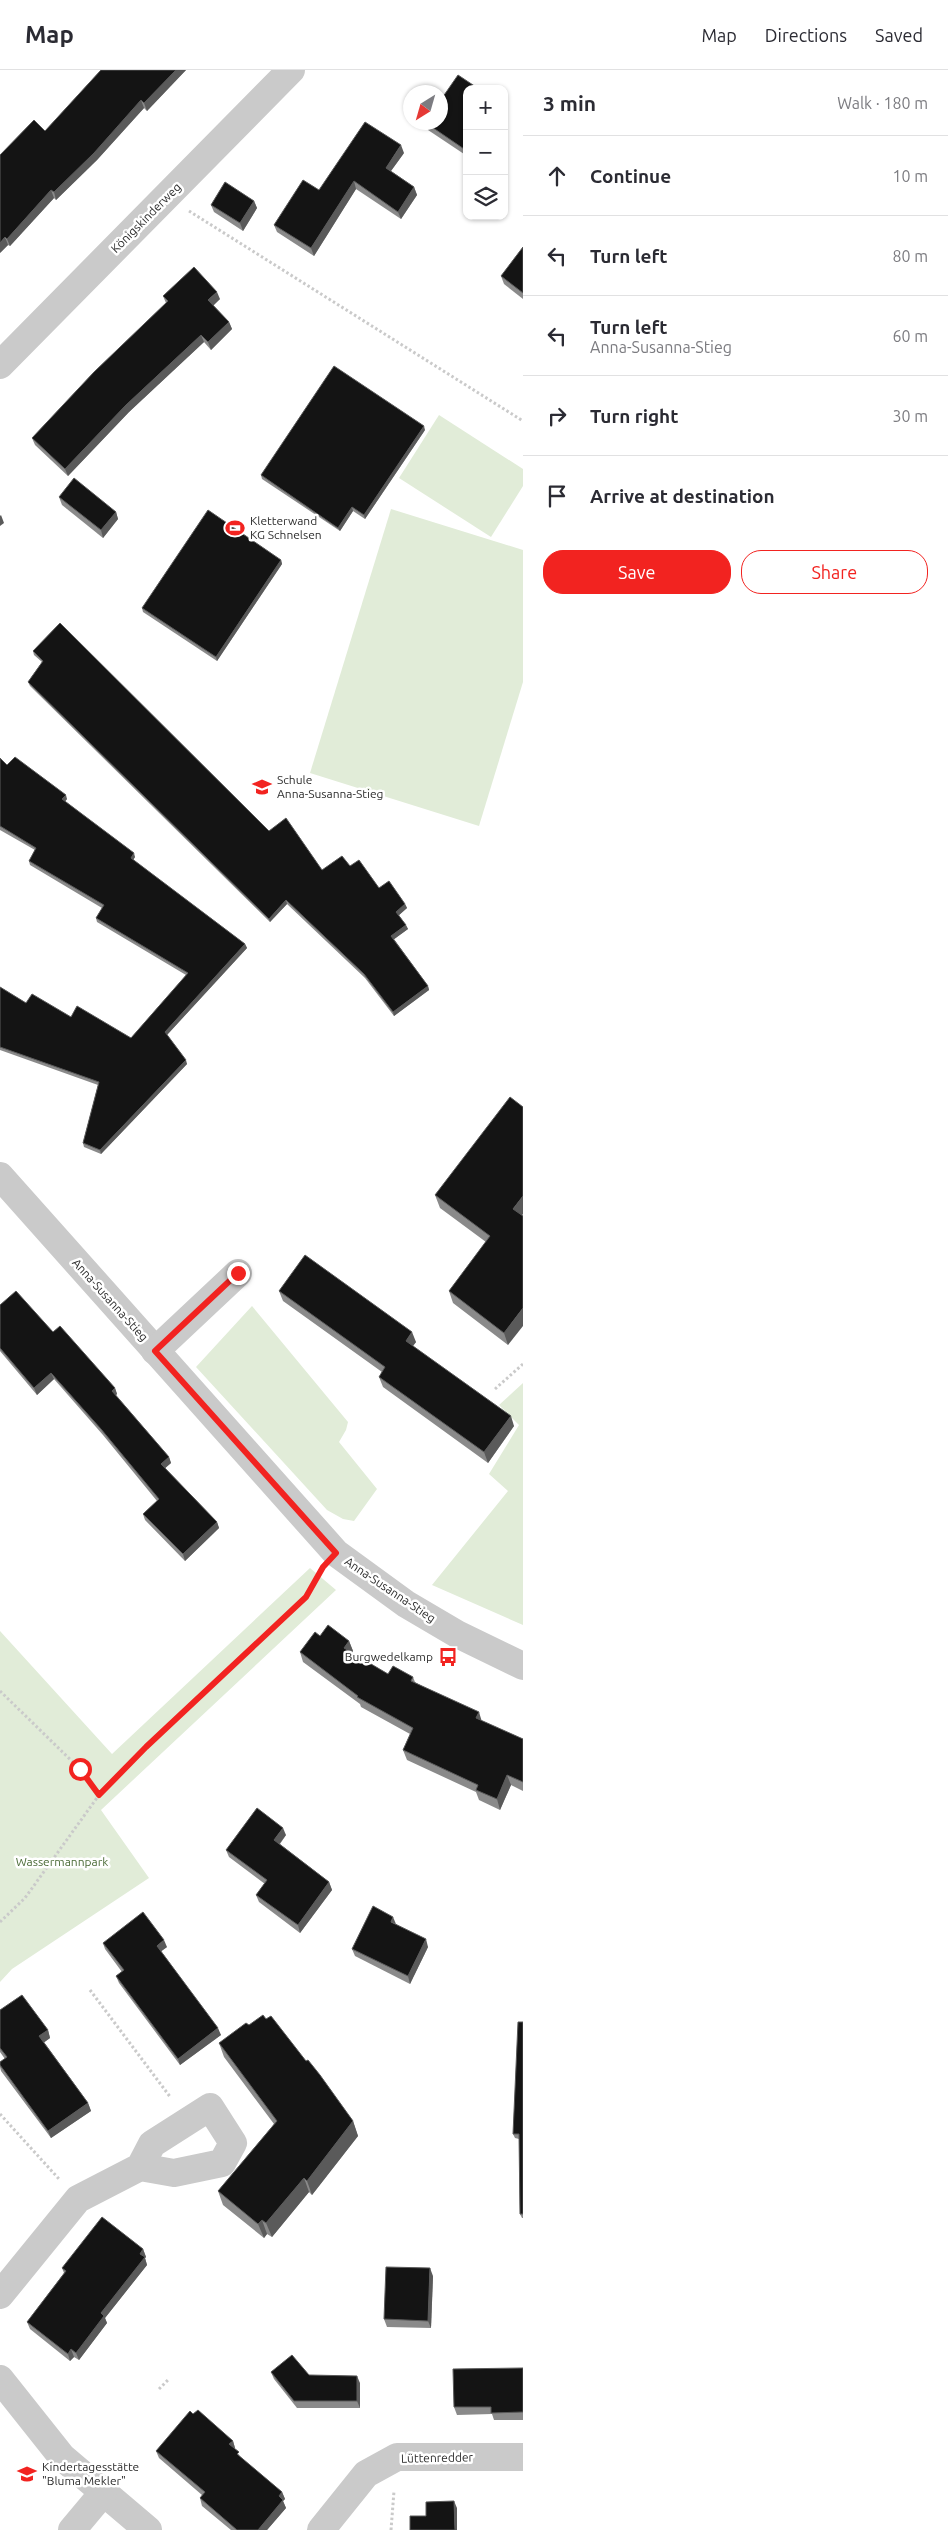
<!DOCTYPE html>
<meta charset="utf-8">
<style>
:root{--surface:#fff;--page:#f7f7f7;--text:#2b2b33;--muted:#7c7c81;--line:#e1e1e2;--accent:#f22320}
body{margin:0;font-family:Ubuntu,sans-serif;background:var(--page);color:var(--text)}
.controls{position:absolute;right:15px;top:15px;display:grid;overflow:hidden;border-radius:10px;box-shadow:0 1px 4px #0004}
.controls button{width:45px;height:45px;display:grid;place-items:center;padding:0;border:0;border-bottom:1px solid var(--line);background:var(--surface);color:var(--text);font:25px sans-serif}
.compass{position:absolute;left:403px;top:15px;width:45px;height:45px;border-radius:50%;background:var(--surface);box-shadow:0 1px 4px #0004;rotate:217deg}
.stop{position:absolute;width:15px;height:15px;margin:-11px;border:4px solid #f22320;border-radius:50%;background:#fff}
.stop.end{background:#f22320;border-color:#fff;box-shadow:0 1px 5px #0008}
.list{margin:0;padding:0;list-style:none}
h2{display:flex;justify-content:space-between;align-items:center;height:65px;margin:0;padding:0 20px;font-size:21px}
h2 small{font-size:16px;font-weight:400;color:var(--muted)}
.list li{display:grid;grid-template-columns:32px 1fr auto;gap:15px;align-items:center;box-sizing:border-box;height:80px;padding:0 20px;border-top:1px solid var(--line)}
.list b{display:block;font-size:19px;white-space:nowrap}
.list p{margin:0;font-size:16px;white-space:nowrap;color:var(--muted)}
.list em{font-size:16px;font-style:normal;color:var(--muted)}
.actions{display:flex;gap:10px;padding:15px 20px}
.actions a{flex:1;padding:11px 0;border:1px solid var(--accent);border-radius:20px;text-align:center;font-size:18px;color:var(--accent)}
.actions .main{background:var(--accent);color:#fff}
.icon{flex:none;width:28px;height:28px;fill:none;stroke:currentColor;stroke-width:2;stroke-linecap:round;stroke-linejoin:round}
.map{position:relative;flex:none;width:523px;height:2460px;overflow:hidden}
header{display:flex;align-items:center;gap:30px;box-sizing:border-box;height:70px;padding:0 25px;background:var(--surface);border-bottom:1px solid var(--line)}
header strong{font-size:24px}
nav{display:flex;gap:28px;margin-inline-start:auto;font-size:18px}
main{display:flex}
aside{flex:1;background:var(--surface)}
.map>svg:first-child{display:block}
</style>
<header>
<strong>Map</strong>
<nav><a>Map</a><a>Directions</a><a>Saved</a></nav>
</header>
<main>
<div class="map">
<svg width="523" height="2460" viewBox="0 0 523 2460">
<rect width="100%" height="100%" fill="#fff"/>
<g fill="#e1ecd8">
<path d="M439,345L523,399V416L491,467L399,408Z"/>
<path d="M391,439L523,480V612L479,756L310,703Z"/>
<path d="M252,1236L348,1352L346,1360L339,1372L377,1419L354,1451L343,1449L327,1440L196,1297Z"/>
<path d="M523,1313V1555L432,1515L508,1421L489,1404L519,1355L499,1335Z"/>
<path d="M310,1498L336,1520L101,1740L149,1808L12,1899L0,1912V1561L112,1684Z"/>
</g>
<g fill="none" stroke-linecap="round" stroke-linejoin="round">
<g stroke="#cacaca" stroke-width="3" stroke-dasharray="2.5 2.5" stroke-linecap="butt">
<path d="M189,141L523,351"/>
<path d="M495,1319L523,1294"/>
<path d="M0,1621L80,1699L99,1725"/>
<path d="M0,1852L25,1828L99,1725L146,1677L306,1527L319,1504"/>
<path d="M90,1920L171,2028"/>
<path d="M0,2044L59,2109"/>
<path d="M159,2319L169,2309"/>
<path d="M391,2460L394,2421"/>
</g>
<g stroke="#cacaca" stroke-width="28">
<path d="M0,295L291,0"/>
<path d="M0,1106L336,1483L406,1534L457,1564L523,1596"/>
<path d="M155,1281L238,1203"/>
<path d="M0,2225L78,2129L140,2097L152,2074L210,2037L233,2073L222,2093L174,2103L140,2097"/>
<path d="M0,2309L62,2387L148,2460"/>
<path d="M72,2460L103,2423"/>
<path d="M321,2460L366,2404L397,2387H523"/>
</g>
</g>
<g fill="#8a8a8a">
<path d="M101,0H186L147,41L144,38L97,90L56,130L54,128L10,176L8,175L0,183L45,61Z"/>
<path d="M467,19V86L428,60L426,53Z"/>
<path d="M404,83L391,101L414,117L417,125L401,149L356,119L314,186L277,162L274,155L319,120Z"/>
<path d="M254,131L257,138L243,161L214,142L211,135Z"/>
<path d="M523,177V229L504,214L501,206Z"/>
<path d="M163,226L220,229L213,235L229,252L232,259L211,280L204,272L129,342L68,406L35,375L32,368L166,233Z"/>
<path d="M425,360L365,449L353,441L340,461L262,409L261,405Z"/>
<path d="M59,427L116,442L118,449L103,468L62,435Z"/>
<path d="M281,490L282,494L217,591L143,542L142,538Z"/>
<path d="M33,581L269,761L322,800L350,796L379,818L405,834L407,838L399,845L408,859L394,869L428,916L429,920L394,946L365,908L287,834L270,852L30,616L28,612L42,592L34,585Z"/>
<path d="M0,688L7,695L67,729L65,731L135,787L133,790L245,874L247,878L167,965L187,994L101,1084L84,1077L83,1073L98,1015L0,980V917L26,933L131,968L186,905L97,852L96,848L102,838L30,795L29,791L35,780L0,760Z"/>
<path d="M435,1125L522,1145L508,1275L453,1233L449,1221L486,1172L440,1138Z"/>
<path d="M279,1221L416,1272L413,1276L514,1356L488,1393L383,1317L379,1307L382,1302L283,1231Z"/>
<path d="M0,1235L53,1262L115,1318L117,1324L116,1325L169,1387L171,1393L165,1398L217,1452L219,1458L185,1491L145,1450L143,1444L157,1431L103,1365L54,1309L37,1325L0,1281Z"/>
<path d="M320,1566L349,1571L353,1581L352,1583L388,1604L413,1607L415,1612L482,1651L523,1669V1721L511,1715L500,1740L479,1730L476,1722L407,1690L403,1680L410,1664L361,1637L360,1634L303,1592L300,1582Z"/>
<path d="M286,1765L280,1774L329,1812L332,1820L300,1863L259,1832L256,1825L265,1814L229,1787L226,1780Z"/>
<path d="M396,1854L428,1877L410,1914L355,1886L352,1879Z"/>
<path d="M103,1873L167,1877L161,1881L221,1965L180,1995L119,1913L116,1906L122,1902L105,1879Z"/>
<path d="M0,1940L48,1960L50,1968L44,1972L88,2033L91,2041L51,2068L1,2001L0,1997V1992L5,1989L0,1982Z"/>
<path d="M523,1952V2148H522L520,2144L519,2069L515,2068L513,2064Z"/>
<path d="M249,1955L306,1991L353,2051L358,2066L312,2125L309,2122L272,2167L267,2164L264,2168L223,2135L218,2121L274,2054L224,1987L219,1973Z"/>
<path d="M143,2179L146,2187L145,2188L147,2195L105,2248L107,2253L79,2290L74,2287L70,2291L30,2259L27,2252L64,2203L62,2198Z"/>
<path d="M433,2206L431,2258L387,2257L384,2249Z"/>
<path d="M523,2298V2350H494L492,2344L457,2345L454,2337Z"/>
<path d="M271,2302L309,2305L360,2313V2338H297L274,2309Z"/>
<path d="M193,2344L233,2371L235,2378V2379L241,2388L282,2422L285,2429L283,2431L286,2438L267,2460H231L202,2436L200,2428L202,2425L159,2388L156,2381Z"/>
</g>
<g fill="#5a5a5a">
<path d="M176,0H186L147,41L144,33Z"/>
<path d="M141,30L144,38L97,90L56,130L54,122Z"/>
<path d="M504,57L507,63L504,67Z"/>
<path d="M401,75L404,83L388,105L386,98Z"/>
<path d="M354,111L356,119L314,186L311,178Z"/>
<path d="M414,117L417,125L401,149L398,142Z"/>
<path d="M51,120L54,128L10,176L7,169Z"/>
<path d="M254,131L257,138L243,161L240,153Z"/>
<path d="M5,167L8,175L0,183V173Z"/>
<path d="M217,222L220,229L211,238L208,230Z"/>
<path d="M229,252L232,259L211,280L208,272Z"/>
<path d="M201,265L204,272L129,342L68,406L65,399L126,335Z"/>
<path d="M424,356L425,360L365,449L364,445Z"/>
<path d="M352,437L353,441L340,461L338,458Z"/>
<path d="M116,442L118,449L103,468L101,460Z"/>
<path d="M1,445L4,453L0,456V446Z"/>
<path d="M281,490L282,494L217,591L216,587Z"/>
<path d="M66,725L67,729L64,733L62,729Z"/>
<path d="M134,783L135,787L132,792L131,788Z"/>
<path d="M286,830L287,834L270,852L269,849Z"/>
<path d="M405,834L407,838L398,846L396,842Z"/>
<path d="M406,855L408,859L393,870L391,866Z"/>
<path d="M245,874L247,878L166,966L165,962Z"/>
<path d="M428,916L429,920L394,946L393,942Z"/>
<path d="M186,990L187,994L101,1084L100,1080Z"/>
<path d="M523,1126V1144L518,1151L513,1139Z"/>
<path d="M523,1238V1256L508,1275L504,1263Z"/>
<path d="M412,1262L416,1272L409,1281L406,1271Z"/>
<path d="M51,1303L54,1309L37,1325L34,1318Z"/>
<path d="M115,1318L117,1324L114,1327L112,1321Z"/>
<path d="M511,1346L514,1356L488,1393L484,1382Z"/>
<path d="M169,1387L171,1393L163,1400L161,1394Z"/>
<path d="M217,1452L219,1458L185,1491L183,1484Z"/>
<path d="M349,1571L353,1581L348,1588L344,1578Z"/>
<path d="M479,1642L482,1652L476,1648Z"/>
<path d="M507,1705L511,1715L500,1740L497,1729Z"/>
<path d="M283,1758L286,1765L277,1777L274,1770Z"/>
<path d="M329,1812L332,1820L300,1863L298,1855Z"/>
<path d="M393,1847L396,1854L391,1852Z"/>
<path d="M426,1869L428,1877L410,1914L408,1906Z"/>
<path d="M164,1870L167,1877L159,1883L157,1876Z"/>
<path d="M218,1958L221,1965L180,1995L178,1989Z"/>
<path d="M48,1960L50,1968L42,1974L39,1966Z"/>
<path d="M88,2033L91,2041L51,2068L48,2061Z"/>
<path d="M353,2051L358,2066L312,2125L307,2111Z"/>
<path d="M304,2108L309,2122L272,2167L266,2153Z"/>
<path d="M262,2150L267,2164L264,2168L258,2154Z"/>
<path d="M143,2179L146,2187L145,2188L147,2195L105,2248L107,2253L79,2290L76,2283L101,2243Z"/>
<path d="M430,2198L433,2206L431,2258L428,2251Z"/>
<path d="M71,2279L74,2287L70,2291L68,2284Z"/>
<path d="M357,2306L360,2313V2338L357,2331Z"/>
<path d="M233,2371L235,2378L232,2382L229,2374Z"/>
<path d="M282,2422L285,2429L283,2431L286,2438L267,2460H258L279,2426Z"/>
<path d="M454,2431L457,2438V2460H455Z"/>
</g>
<g fill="#141414" stroke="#5a5a5a">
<path d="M101,0H176L144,33L141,30L94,83L54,122L51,120L7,169L5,167L0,173V85L34,50L45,61Z"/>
<path d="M458,5L479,19H467V81L426,53L440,52V31Z"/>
<path d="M365,52L401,75L386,98L414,117L398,142L354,111L311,178L274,155L303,110L319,120Z"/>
<path d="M225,112L254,131L240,153L211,135Z"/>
<path d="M523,177V223L501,206Z"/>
<path d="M194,197L217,222L208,230L229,252L208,272L201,265L126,335L65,399L32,368L94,302L168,231L163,226Z"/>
<path d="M334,296L424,356L364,445L352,437L338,458L261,405Z"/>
<path d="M74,408L116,442L101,460L59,427Z"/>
<path d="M208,440L281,490L216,587L142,538Z"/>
<path d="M60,553L269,761L286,748L322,800L342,786L350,796L359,790L379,818L389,811L405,834L396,842L406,855L391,866L428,916L393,942L364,904L286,830L269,849L28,612L43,591L33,581Z"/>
<path d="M15,687L66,725L62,729L134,783L131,788L245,874L165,962L186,990L100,1080L83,1073L99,1012L0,977V917L26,933L32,924L71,947L77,936L131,968L188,903L96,848L104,835L29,791L36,778L0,756V688L7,695Z"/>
<path d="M510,1027L523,1037V1126L513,1139L523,1146V1238L504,1263L449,1221L490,1166L435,1125Z"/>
<path d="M305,1185L412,1262L406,1271L511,1346L484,1382L379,1307L385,1297L279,1221Z"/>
<path d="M16,1221L53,1262L60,1256L115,1318L112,1321L169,1387L161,1394L217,1452L183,1484L143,1444L159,1429L101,1359L51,1303L34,1318L0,1278V1235Z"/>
<path d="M328,1555L349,1571L344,1578L388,1604L393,1596L413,1607L411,1611L479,1642L476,1648L523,1669V1712L507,1705L497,1729L476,1720L478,1715L403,1680L413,1658L357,1627L358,1626L300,1582L315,1562L320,1566Z"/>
<path d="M257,1738L283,1758L274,1770L329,1812L298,1855L256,1825L267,1810L226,1780Z"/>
<path d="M373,1836L393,1847L391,1852L426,1869L408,1906L352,1879Z"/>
<path d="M143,1842L164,1870L157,1876L218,1958L178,1989L116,1906L124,1900L103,1873Z"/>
<path d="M22,1925L48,1960L39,1966L88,2033L48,2061L0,1995V1992L7,1987L0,1978V1940Z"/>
<path d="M263,1945L266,1949L271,1946L306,1991L308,1990L320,2005L353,2051L307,2111L304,2108L266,2153L262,2150L258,2154L218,2121L277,2051L219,1973L246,1953L249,1955Z"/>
<path d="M518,1952H523V2144H520L519,2064H513Z"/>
<path d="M102,2147L143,2179L140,2184L145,2187L101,2243L104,2246L76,2283L71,2279L68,2284L27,2252L66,2201L62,2198Z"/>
<path d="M386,2197L430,2198L428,2251L384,2249Z"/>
<path d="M292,2285L309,2305L357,2306V2331H294L271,2302Z"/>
<path d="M523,2298V2342L491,2343V2337H454L453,2299Z"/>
<path d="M198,2340L233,2371L229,2374L239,2382L237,2384L282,2422L279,2426L283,2430L258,2460H237L200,2428L205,2422L156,2381L190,2341L193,2344Z"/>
<path d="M454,2431L455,2460H410V2446H426V2432Z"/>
</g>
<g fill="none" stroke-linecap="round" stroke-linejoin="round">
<path stroke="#f22320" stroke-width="6" d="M80,1699L99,1725L146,1677L306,1527L323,1497L336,1483L155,1281L238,1203"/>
</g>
<defs>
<g id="stadium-bare" transform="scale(1.5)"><path d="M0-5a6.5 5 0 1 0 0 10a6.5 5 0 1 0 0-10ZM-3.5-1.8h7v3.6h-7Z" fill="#f22320" stroke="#fff" stroke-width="2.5" paint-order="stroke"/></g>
<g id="school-bare" transform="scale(1.5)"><path d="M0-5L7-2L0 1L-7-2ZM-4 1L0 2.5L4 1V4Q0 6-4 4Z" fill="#f22320" stroke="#fff" stroke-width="2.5" paint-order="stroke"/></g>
<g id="bus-bare" transform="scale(1.5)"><path d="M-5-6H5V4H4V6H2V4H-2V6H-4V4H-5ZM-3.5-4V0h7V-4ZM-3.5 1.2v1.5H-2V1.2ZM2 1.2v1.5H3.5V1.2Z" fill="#f22320" stroke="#fff" stroke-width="2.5" paint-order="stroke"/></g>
</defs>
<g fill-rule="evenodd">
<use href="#stadium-bare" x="235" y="458"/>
<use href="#school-bare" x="262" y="717"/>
<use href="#bus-bare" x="448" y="1587"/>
<use href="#school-bare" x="27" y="2404"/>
</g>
<g text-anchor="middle" stroke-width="5" stroke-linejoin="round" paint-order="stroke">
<g font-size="12" fill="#2d2d2d" stroke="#fff">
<text transform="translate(146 148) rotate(-45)" y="4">Königskinderweg</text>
<text transform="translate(110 1230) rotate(48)" y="4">Anna-Susanna-Stieg</text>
<text transform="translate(390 1520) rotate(34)" y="4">Anna-Susanna-Stieg</text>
<text transform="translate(437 2388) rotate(-1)" y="4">Lüttenredder</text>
</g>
<g font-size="12" fill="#2d2d2d" stroke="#fff" text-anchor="start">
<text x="250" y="455">Kletterwand<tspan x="250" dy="14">KG Schnelsen</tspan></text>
<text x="277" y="714">Schule<tspan x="277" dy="14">Anna-Susanna-Stieg</tspan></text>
<text x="433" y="1591" text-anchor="end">Burgwedelkamp</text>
<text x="42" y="2401">Kindertagesstätte<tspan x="42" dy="14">"Bluma Mekler"</tspan></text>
</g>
<g font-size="12" fill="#4b6b37" stroke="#fff">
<text x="62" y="1796">Wassermannpark</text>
</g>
</g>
</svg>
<div class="controls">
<button>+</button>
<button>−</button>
<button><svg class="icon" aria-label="layers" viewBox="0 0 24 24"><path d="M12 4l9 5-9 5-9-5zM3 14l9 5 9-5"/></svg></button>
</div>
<svg class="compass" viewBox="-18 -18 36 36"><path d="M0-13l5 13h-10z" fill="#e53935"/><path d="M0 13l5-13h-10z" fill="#7c7c81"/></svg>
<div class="stop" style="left:80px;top:1699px"></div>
<div class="stop end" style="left:238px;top:1203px"></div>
</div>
<aside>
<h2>3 min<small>Walk · 180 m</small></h2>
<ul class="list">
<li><svg class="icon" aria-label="ahead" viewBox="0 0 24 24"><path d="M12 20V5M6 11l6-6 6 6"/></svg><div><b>Continue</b></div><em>10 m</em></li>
<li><svg class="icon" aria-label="left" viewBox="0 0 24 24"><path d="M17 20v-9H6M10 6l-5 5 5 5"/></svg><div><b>Turn left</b></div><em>80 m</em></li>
<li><svg class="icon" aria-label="left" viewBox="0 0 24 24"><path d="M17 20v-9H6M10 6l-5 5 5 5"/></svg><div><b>Turn left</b><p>Anna-Susanna-Stieg</p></div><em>60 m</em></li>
<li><svg class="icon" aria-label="right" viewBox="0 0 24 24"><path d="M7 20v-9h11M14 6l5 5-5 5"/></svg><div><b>Turn right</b></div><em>30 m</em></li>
<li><svg class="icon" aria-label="arrive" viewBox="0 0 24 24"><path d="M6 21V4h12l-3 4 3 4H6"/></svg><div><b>Arrive at destination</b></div></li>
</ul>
<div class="actions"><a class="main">Save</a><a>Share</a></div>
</aside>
</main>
